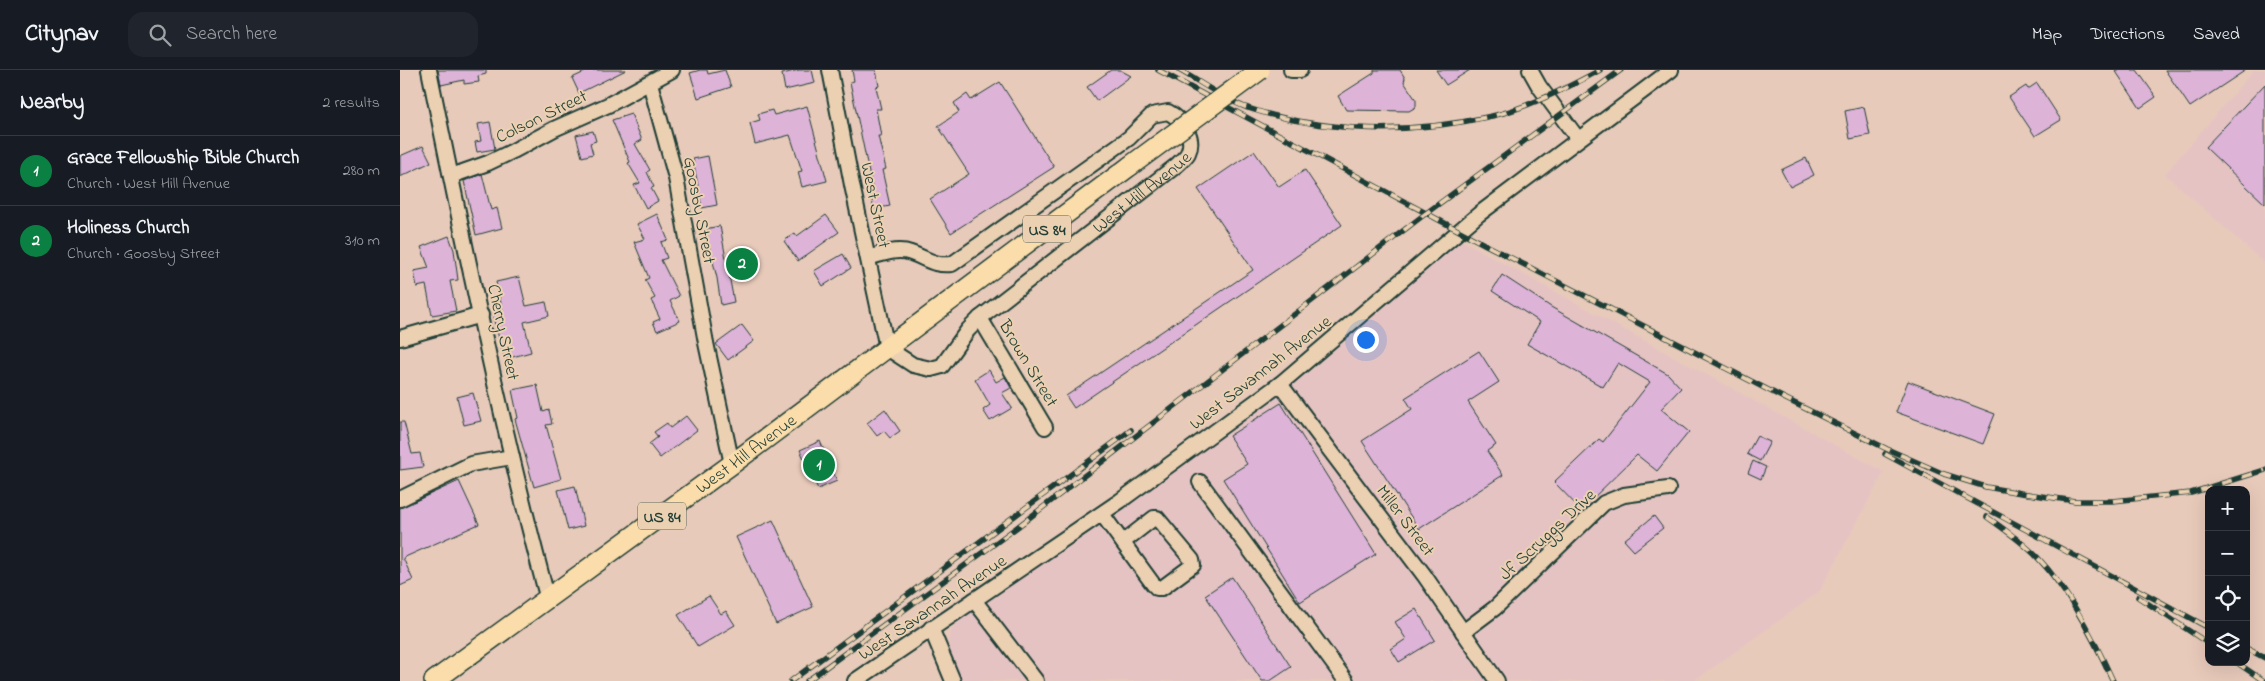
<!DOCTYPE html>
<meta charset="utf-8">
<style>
:root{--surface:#171b24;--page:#20242c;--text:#f1f3f6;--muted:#9ea1a6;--line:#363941;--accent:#0b8043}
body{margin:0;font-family:"Indie Flower",sans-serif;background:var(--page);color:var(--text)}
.controls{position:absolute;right:15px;bottom:15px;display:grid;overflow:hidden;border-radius:10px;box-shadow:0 5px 20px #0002}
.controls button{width:45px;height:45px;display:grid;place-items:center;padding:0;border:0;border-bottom:1px solid var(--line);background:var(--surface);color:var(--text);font:25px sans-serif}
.you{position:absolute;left:965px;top:269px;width:18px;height:18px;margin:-12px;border:4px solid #fff;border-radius:50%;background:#1a73e8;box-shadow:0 0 0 8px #1a73e833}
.badge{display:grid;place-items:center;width:32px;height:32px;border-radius:50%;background:var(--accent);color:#fff;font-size:16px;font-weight:700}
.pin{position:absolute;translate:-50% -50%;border:2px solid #fff;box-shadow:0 1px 5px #0006}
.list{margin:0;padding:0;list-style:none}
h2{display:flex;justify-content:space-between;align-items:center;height:65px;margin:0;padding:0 20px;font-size:21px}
h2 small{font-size:16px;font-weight:400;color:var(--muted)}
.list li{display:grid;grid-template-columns:32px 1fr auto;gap:15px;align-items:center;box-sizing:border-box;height:70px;padding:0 20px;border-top:1px solid var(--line)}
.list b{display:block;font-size:19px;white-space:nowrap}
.list p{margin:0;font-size:16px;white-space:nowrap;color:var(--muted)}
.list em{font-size:16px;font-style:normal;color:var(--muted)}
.icon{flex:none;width:28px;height:28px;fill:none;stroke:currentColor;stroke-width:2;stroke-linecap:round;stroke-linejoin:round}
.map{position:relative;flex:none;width:1865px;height:611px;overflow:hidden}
header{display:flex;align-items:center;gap:30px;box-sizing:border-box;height:70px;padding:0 25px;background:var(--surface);border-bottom:1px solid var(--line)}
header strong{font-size:24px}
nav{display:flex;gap:28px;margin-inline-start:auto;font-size:18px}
.search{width:350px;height:45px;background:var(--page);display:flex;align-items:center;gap:12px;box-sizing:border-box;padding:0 18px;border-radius:15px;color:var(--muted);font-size:19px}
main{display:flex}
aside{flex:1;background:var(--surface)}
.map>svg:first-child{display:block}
</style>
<header>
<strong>Citynav</strong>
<div class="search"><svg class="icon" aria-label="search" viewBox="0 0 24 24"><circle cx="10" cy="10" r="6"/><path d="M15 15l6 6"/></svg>Search here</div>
<nav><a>Map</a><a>Directions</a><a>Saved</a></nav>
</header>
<main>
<aside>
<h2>Nearby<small>2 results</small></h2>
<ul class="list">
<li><span class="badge">1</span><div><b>Grace Fellowship Bible Church</b><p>Church · West Hill Avenue</p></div><em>280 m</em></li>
<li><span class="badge">2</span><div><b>Holiness Church</b><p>Church · Goosby Street</p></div><em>310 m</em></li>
</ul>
</aside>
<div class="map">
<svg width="1865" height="611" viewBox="0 0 1865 611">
<rect width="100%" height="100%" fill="#e8caba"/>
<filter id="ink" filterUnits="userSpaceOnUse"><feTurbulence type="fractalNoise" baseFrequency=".02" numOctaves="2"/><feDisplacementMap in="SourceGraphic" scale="10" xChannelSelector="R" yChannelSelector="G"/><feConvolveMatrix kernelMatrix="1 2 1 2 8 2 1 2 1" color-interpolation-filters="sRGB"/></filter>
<g filter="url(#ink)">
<g fill="#e5c3c3">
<path d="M1854,0H1865V194L1765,104Z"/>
<path d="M1061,170L1484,402L1419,522L1294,611H562L547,577L549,566L555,553L738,426L900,309Z"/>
</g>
<g fill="#ddb3d8" stroke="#1f3d34">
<path d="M38,0H86V4L78,6L79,12L64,14V10L41,15Z"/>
<path d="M189,0H226L179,23L172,8Z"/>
<path d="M300,0H307L308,4L325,0L331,17L298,28L290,3Z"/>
<path d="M399,0H412L415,13L385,20L382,4Z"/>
<path d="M452,0H476L479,16L476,17L481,39H476L481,66H478L486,99L482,100L490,136L474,139L470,122H473L450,12L454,11Z"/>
<path d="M711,0H720L731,6L697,31L687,17Z"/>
<path d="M974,0H1000L1005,8L1004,12L1016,30V37L1009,41L946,40L938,26L974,3Z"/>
<path d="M1036,0H1070L1046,15Z"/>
<path d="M1715,0H1737L1756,27L1740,38Z"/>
<path d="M1765,0H1846L1790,37Z"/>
<path d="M600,12L654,97L551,163L530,129L569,104L538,56L559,42L554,33L567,24L571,30Z"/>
<path d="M1637,13L1661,50L1635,66L1609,27L1626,16L1628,19Z"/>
<path d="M1865,14V134L1805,77Z"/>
<path d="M407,36L427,111L402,117L398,102L402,101L390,65L355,74L350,53L360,50L358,44L372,40L374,45Z"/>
<path d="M1464,37L1470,65L1450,69L1445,41Z"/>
<path d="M231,44L242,70L235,74L250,100L247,102L254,117L251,118L258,131L246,138L234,115L240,113L228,93L230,92L212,50Z"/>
<path d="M90,52L95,79L77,82L75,72L81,71L78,54Z"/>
<path d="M193,61L196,71L190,73L193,84L182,87L176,65Z"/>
<path d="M23,76L31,92L0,107V86Z"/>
<path d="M854,81L879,117L905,100L942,155L674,338L666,326L853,200L798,119Z"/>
<path d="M308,86L317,135L302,138L293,89Z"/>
<path d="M1406,88L1414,105L1390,117L1381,100Z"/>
<path d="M82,104L91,140L97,138L102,158L76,165L64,111Z"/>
<path d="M257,144L268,170L261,172L267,188L261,190L279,226L270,231L280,251L257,261L253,252L260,249L251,230L255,228L245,210L249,208L234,172L245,169L237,154Z"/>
<path d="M426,145L439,162L398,191L384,171L395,163L397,166Z"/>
<path d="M320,156L334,232L321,235L317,208L305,159Z"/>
<path d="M49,166L54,180L58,210L50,211L56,241L32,245L26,215L17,217L14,201L29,198L21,177Z"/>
<path d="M443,184L451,198L423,216L414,201Z"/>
<path d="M1102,205L1151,237L1268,304L1281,318L1261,339L1289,362L1257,401L1237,385L1181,440L1154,412L1199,369L1203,372L1250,312L1218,293L1203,317L1127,274L1140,252L1092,221Z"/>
<path d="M119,207L126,236L146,232L149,246L124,252L131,282L105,289L92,244L103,242L96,212Z"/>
<path d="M342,255L354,271L328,290L316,274Z"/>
<path d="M1079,281L1099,312L1068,332L1096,375L1087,381L1103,405L1019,459L962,371L1012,339L1005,328Z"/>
<path d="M589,300L596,312L605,307L611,318L602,323L612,338L590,351L583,340L590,335L575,309Z"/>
<path d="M1508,311L1595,344L1583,374L1496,342Z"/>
<path d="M137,315L143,342L149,340L152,354L146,355L161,409L134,417L115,349L118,348L112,320Z"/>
<path d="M73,323L81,351L64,355L57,327Z"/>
<path d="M881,333L976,484L900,532L823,409L847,394L829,366Z"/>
<path d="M485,339L500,361L490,368L484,361L477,366L467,353Z"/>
<path d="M286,346L297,360L260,388L249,374L258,367L254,362L267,353L270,358Z"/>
<path d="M0,352H4L12,384L20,383L23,397L0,400Z"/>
<path d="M1357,366L1370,372L1360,391L1347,384Z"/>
<path d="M420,371L437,411L418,419L400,380Z"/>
<path d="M1353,391L1366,397L1361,409L1348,403Z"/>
<path d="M59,411L79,454L3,488L13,510L0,516V438Z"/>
<path d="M175,416L184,456L168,460L158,420Z"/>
<path d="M1254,446L1263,458L1234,481L1224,470Z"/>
<path d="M373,450L413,537L376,554L336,467Z"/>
<path d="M832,507L891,597L870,611H862L805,525Z"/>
<path d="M309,526L321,544L326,541L335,555L298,577L278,545Z"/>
<path d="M1016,539L1035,570L999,592L991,579L1006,569L995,552Z"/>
</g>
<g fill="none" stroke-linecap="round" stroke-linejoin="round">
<g stroke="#1f3d34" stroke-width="18">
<g id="minor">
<path d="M29,0C65,177 101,355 148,530"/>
<path id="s1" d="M430,0L452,115L487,278L513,295L531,299L542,296L568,260L580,248L777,95C780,92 786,87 788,83C796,66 781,49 768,42L752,45L729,68L552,194C533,196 528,189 511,183C497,178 481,184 468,188"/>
<path d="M891,0H900"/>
<path d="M1130,0L1139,16L1178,69"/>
<path d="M250,13L276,108L306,273L332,394"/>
<path d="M51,106L88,93L113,81L154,59L208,35L272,0"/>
<path d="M580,248L645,357"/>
<path d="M0,268L81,245"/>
<path d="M880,314L1024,505L1097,611"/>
<path d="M800,412L946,611"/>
<path d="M0,429L71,394L112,387"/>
<path d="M702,444L753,514L757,518H762L793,495L792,490L757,448H754L723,472"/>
<path d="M574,530L636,611"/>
<path d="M531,558L553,611"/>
<path d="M1063,562L1095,538L1204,433L1224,425L1268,419"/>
<path d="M455,611L720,431L880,314L1079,144L1271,0"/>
</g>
</g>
<g stroke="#1f3d34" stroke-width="22">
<g id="highway">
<path id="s2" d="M34,611L332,394L730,96"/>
</g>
</g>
<use href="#minor" stroke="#ebd0b2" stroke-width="14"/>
<use href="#highway" stroke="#fbddab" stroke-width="19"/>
<g stroke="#1f3d34" stroke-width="5.5">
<g id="rail">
<path d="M758,0L1084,174L1382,327L1487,379L1544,404L1586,417L1621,423L1675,431H1713L1791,423L1865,400"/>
<path d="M779,0C799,11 828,32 848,38C926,64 1013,64 1092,46C1127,38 1169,17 1200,0"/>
<path d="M1485,384L1809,558"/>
<path d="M1587,447C1604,459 1624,473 1638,488C1670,522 1694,569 1713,611"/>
<path d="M1738,527L1809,574"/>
<path d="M1846,578L1865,588"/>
<path d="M1836,592L1864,611"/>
<path d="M391,611L731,360"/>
<path d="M407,611L616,458L1025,144L1221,0"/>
</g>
</g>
<use href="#rail" stroke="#ebd0b2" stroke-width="4" stroke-dasharray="11" stroke-linecap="butt"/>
<g stroke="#1f3d34" stroke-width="22" stroke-linecap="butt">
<path id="highway-bridge" d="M730,96L860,0"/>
</g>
<use href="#highway-bridge" stroke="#fbddab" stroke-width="19"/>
</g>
</g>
<g text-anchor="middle" stroke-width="4" stroke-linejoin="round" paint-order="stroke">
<g fill="#ebd0b2" stroke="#5c695a" stroke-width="1">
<rect x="623" y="145.5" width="48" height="27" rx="4"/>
<rect x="238" y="432.5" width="48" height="27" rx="4"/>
</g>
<g font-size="16" font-weight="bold" fill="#1f3d34">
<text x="647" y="165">US 84</text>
<text x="262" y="452">US 84</text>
</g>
<g font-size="18" fill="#1f3d34" stroke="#ebd0b2">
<text transform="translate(141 46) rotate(-26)" y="6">Colson Street</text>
<text dy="6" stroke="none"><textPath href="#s1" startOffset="611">West Hill Avenue</textPath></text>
<text transform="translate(476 135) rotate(78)" y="6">West Street</text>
<text transform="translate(300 140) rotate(79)" y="6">Goosby Street</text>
<text transform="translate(104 262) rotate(78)" y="6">Cherry Street</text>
<text transform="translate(629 293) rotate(59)" y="6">Brown Street</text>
<text transform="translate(860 302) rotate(-38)" y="6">West Savannah Avenue</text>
<text dy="6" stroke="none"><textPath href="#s2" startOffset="386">West Hill Avenue</textPath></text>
<text transform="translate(1006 450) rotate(53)" y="6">Miller Street</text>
<text transform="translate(1147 464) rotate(-43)" y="6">Jf Scruggs Drive</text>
<text transform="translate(532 537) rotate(-34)" y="6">West Savannah Avenue</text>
</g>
</g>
</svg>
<div class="controls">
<button>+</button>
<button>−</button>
<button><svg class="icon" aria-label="locate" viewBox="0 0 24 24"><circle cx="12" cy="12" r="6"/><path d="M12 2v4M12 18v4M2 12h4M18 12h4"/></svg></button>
<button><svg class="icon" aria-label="layers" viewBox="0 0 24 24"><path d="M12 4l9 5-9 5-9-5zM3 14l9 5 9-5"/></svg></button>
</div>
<div class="you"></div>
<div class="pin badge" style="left:419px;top:395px">1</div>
<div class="pin badge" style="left:342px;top:194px">2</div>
</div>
</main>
